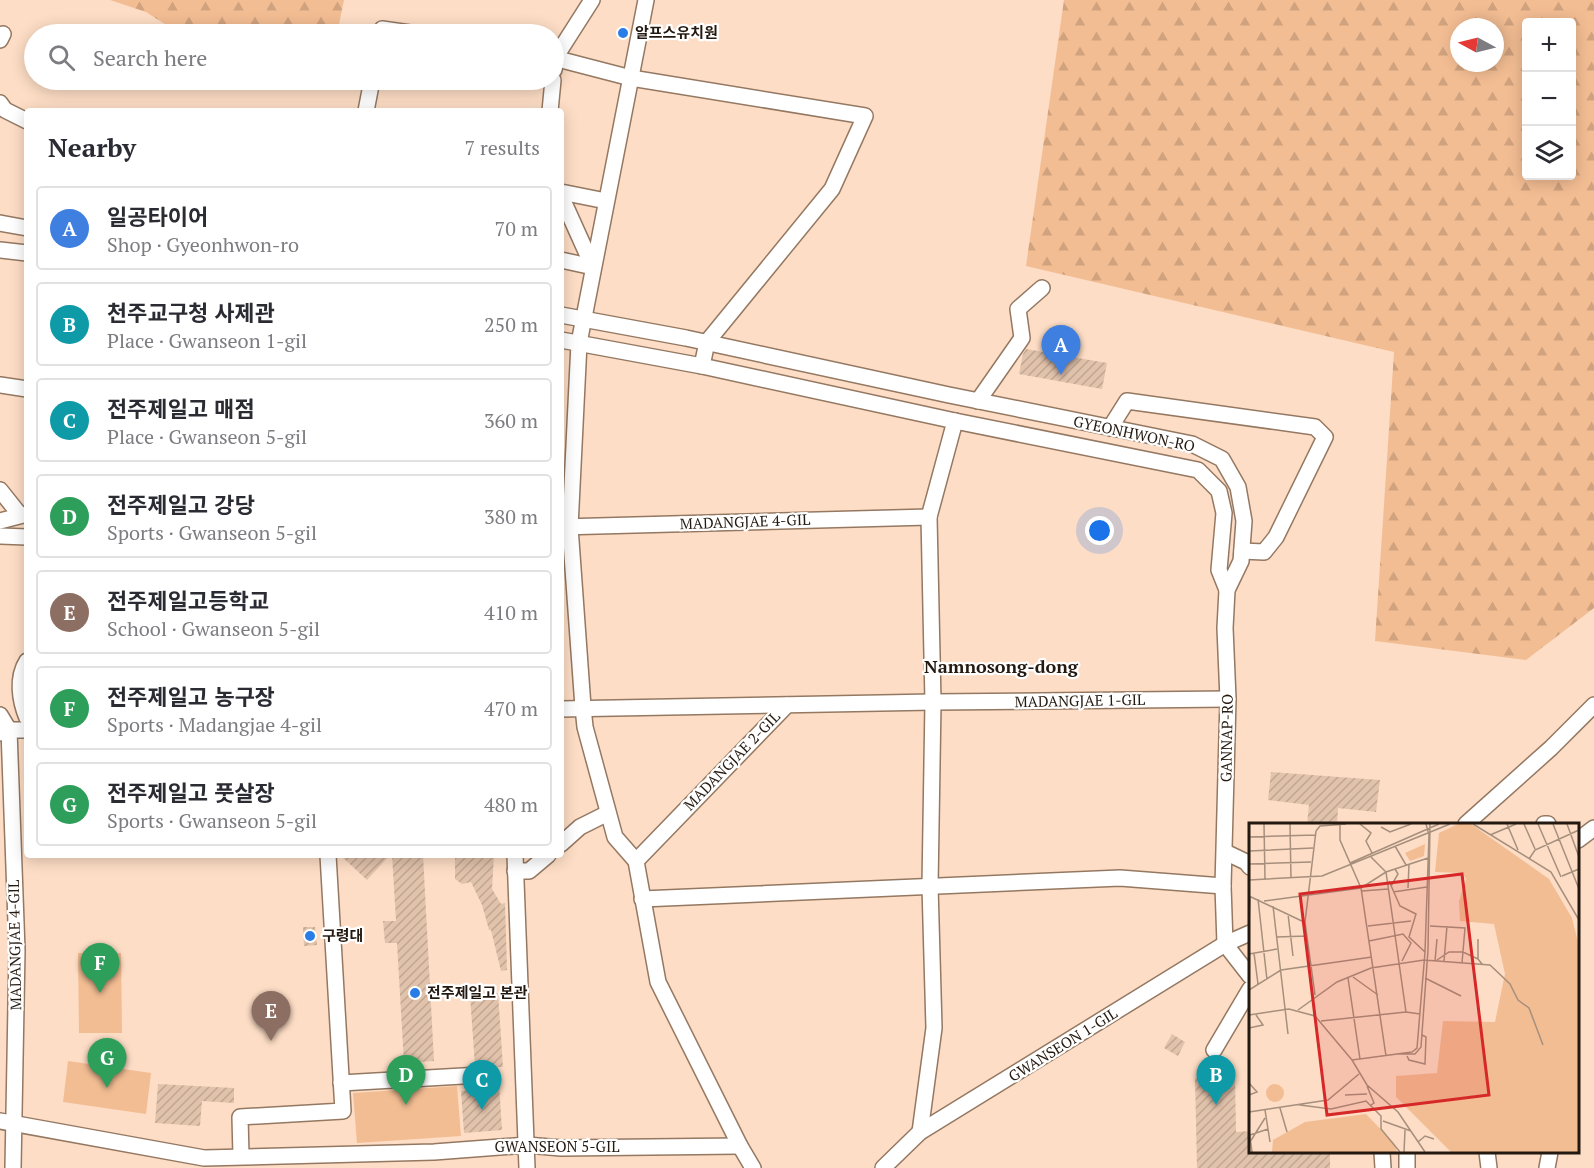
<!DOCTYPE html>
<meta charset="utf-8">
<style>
:root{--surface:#fff;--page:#f2f2f3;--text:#2b2b33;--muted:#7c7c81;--line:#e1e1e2;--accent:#2563eb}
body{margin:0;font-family:"PT Serif","Noto Sans KR",serif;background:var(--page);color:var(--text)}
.controls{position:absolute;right:18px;top:18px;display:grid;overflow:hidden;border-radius:6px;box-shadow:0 3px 15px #0003}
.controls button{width:54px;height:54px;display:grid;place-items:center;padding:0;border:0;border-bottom:2px solid var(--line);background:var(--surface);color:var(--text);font:30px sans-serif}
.compass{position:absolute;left:1450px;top:18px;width:54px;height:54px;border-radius:50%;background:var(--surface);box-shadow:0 3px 15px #0003;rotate:277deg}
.you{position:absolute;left:1100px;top:531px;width:21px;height:21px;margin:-15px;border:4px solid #fff;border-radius:50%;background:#1a73e8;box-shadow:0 0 0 9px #1a73e833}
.badge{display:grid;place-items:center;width:39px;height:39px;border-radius:50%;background:var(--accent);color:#fff;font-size:20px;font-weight:700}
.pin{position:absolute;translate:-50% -50px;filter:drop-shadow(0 2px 3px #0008)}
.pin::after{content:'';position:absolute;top:32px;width:21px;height:18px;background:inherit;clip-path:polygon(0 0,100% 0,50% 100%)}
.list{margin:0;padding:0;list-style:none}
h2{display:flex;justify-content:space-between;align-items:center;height:78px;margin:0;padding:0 24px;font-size:26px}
h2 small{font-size:20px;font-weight:400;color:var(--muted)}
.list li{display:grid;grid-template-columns:39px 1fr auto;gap:18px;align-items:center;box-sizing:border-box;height:84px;margin:0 12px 12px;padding:0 12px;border:2px solid var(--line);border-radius:6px}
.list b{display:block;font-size:22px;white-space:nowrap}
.list p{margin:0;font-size:20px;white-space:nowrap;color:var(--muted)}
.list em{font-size:20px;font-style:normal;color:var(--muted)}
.icon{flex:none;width:33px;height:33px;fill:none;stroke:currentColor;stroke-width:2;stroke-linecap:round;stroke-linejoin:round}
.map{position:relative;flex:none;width:1594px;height:1168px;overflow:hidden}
.search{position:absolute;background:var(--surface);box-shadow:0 3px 15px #0003;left:24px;top:24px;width:540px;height:66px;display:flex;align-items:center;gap:15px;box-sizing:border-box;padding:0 21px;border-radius:33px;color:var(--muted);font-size:22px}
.panel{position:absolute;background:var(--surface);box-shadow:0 3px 15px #0003;left:24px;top:108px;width:540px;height:750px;border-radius:6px}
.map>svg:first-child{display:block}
</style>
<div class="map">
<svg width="1594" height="1168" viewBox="0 0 1594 1168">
<defs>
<pattern id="forest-firs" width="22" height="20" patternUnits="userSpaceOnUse" patternTransform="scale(1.5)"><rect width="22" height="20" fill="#f3bd93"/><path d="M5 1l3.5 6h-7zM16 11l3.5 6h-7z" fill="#d0a27e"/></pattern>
<pattern id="building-hatch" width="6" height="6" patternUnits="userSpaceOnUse" patternTransform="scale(1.5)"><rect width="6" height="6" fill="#e1c2ab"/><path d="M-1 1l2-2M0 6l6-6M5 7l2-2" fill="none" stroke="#c1a692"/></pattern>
</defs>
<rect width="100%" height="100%" fill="#fdddc5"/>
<g fill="url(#forest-firs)" fill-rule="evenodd">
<path d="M110,0H344L337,34H180L146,12Z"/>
<path d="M1064,0H1594V608L1526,660L1375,641L1394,352L1026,266ZM1526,22H1572V176H1526ZM1459,27H1495V63H1459Z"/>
</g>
<g fill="#f3bd93">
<path d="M78,953H121L122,1033H79Z"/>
<path d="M68,1061L151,1073L146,1114L63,1102Z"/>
<path d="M457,1086L461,1136L357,1143L353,1093Z"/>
</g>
<g fill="url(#building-hatch)">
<path d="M1026,349L1107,363L1102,389L1019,374L1023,354Z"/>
<path d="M1271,772L1380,780L1376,812L1338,808L1337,825H1307L1309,805L1268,800Z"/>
<path d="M340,855H390L367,880Z"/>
<path d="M392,855H423L434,1061L404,1063L397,943H385L383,921H396Z"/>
<path d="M455,855H494L492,889L501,904L505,903L507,970L501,971L491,930H489L482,905L471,882L462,884L455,879Z"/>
<path d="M303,927H315L317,945L304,946Z"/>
<path d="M498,993L503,1067H498L502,1130L464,1133L461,1091L476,1090V1085L486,1083L490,1075L485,1067L475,1066L470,995Z"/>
<path d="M1172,1034L1185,1042L1178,1056L1164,1048Z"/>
<path d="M1235,1077L1236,1132L1251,1131V1152H1330V1168H1197L1195,1078Z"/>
<path d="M158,1084L234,1088V1103L202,1101L200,1126L155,1123Z"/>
</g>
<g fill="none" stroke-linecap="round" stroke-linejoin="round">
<g stroke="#947862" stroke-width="18">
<g id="minor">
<path d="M646,0L579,343L570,527L583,707L585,727L615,837L636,861L658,982L740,1146L753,1168"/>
<path d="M381,34L382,29L417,34"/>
<path d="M0,40L3,34"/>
<path d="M554,58L631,78L865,116L832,189L707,342L702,366"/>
<path d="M554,70L555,58L592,0"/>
<path d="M0,103L5,110L27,121"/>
<path d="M366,111L372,80"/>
<path d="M550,111L553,80"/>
<path d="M561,192L606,201"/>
<path d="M561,196L593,267"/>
<path d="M0,223L27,228"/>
<path d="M0,250L27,253"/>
<path d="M561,260L593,267"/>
<path d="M561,315L686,338L949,395L1192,444L1222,459L1238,487L1244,521L1241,561L1227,590L1225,628L1228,699L1223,886L1225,944"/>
<path d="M561,340L702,366L955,421L1198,470L1219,491L1224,513L1219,570L1227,590"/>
<path d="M0,385L27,389"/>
<path d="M978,401L1022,338L1018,309L1042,288"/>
<path d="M1110,428L1127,401L1315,427L1325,437L1276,537L1264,552L1242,551"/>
<path d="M0,490L20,515"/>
<path d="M0,521L27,514"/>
<path d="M561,527L929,517"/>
<path d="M0,536L27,537"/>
<path d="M27,661C16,678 20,701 27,718"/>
<path d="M561,709L933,702L1228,699"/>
<path d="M0,715L9,730L17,950L13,1168"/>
<path d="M0,733L9,730H27"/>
<path d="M1466,824L1551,748L1594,705"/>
<path d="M1544,824H1548"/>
<path d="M1578,840L1594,828"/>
<path d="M561,844L580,827L608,813"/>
<path d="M1225,852L1246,862L1250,867"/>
<path d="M515,855L527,1168"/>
<path d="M636,861L787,705"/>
<path d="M515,871H529L548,855"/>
<path d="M642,899L1120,878L1223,886"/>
<path d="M1225,944L1250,976"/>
<path d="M1214,1050L1250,989"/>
<path d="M341,1083L480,1075"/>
<path d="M0,1121L204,1158L434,1152L527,1145L561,1148L740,1146"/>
<path d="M920,1132L934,1028L930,886L933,702L929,517L955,421"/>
<path d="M1382,1152L1383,1168"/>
<path d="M1407,1152V1168"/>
<path d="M1487,1152L1489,1168"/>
<path d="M241,1156L240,1117L343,1111L328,855"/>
<path d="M883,1168L920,1132L1225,944L1250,933"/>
<path d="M1547,1168L1550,1152"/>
</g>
</g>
<use href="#minor" stroke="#fff" stroke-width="15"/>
</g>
<g fill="#2a7ce7" stroke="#fff" stroke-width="2">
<circle cx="623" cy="33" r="6"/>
<circle cx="310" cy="936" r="6"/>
<circle cx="415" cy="993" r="6"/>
</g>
<g text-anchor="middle" stroke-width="4.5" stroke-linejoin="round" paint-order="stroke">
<g font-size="15" font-weight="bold" fill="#241910" stroke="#fff" text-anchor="start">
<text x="635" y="38">알프스유치원</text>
<text x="322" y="941">구령대</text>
<text x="427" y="998">전주제일고 본관</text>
</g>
<g font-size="15" fill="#241910" stroke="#fff">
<text transform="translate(1134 434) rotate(12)" y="5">GYEONHWON-RO</text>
<text transform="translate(745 522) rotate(-2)" y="5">MADANGJAE 4-GIL</text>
<text transform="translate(1080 701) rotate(-1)" y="5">MADANGJAE 1-GIL</text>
<text transform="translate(1227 738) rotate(-89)" y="5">GANNAP-RO</text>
<text transform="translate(732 761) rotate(-46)" y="5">MADANGJAE 2-GIL</text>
<text transform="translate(15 945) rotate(-91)" y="5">MADANGJAE 4-GIL</text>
<text transform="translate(1063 1045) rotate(-32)" y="5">GWANSEON 1-GIL</text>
<text x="557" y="1152">GWANSEON 5-GIL</text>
</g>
<g font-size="18" font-weight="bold" fill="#241910" stroke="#fff">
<text x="1001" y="673">Namnosong-dong</text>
</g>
</g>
<g transform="translate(1249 823)">
<rect width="330" height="330" fill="#fdddc5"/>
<path d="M176,21L175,33L161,38L156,30ZM17 270a9 9 0 1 1 18 0a9 9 0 1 1-18 0Z" fill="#f3bd93"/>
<path d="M209,1H222L300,56L323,95L330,123V329H202L147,274V253L188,250L194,198L246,199L256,151L245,101L211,98L210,78L217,56L213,50L186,49L190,10ZM117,291L145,320L148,329H23L24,317L56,299Z" fill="#f3bd93"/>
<path fill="none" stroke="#a68f7d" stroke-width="1.5" d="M15,1L16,56M41,1L42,56M91,1V17L112,65L137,233M111,1L122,10L117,18L123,30M224,1L302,49L330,97M258,1L269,27M275,1L286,26M289,1L312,54M304,1L330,66M318,1L330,34M132,4L141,9L162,1M67,8L71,3L97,1M241,12L267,1M0,14L67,12M146,23L157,42M0,28L64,25M122,34L137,49L157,189M280,36L286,27L330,7M101,40L190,1M0,41L62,39M313,53L330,46M0,57L73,53L201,1M140,58L151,83L167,91L160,114L176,129M142,63L149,51L146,46M159,65L160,41M113,68L139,66M144,69L178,64M0,73L55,99M9,76L18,157M15,78L112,65L137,49L179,35M24,83L39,211M39,91L44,133M0,101L1,74M119,103L162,98M181,103L216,105L213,140M27,114L58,113M229,116V136L233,141M120,118L154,111L162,120L153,138M5,130L9,161M0,131L28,126M188,137L200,129H214L229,136M186,138L188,116M195,138L198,103M104,154L129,172M99,155L111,236M176,155L212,173M0,167L32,147L123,134M66,172L56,99L67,8M49,187L88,159L122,145L175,137L241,142L261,161L269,177L280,185L294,222M0,192L40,186L66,193L103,237L118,262L149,289L176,329M72,198L157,189L171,191M0,205L14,202L7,192M152,231H166L172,224L179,127L181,1M158,233L160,237L176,241L177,214L173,212M103,237L163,229L168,225L176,129L180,12L177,1M0,260L8,269L0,272M118,263L125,280L122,282M96,272L118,271M51,282L82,286L117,278L132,293V306L151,329M31,285L38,309M16,287L21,319M0,289L79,277L110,251M134,298L162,308M0,307L3,329M1,312L19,306M1,319L16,295M169,319L176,313L185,316M155,329L156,307"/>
<path fill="#d62828" fill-opacity="0.15" stroke="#d62828" stroke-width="3" d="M213,51L240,272L78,292L51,71Z"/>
<rect width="330" height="330" fill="none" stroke="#241910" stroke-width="3"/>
</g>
</svg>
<div class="controls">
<button>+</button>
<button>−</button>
<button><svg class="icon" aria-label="layers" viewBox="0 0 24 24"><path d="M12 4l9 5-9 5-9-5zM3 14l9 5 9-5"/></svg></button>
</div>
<svg class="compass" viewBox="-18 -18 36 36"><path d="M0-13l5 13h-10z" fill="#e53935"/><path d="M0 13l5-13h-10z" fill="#7c7c81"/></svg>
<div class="you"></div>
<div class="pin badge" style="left:1061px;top:375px;background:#3f7fe0">A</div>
<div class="pin badge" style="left:1216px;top:1105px;background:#0f9aa8">B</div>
<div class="pin badge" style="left:482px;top:1110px;background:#0f9aa8">C</div>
<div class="pin badge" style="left:406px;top:1105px;background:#2e9e5b">D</div>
<div class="pin badge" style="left:271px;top:1041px;background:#8d6e63">E</div>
<div class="pin badge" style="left:100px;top:993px;background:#2e9e5b">F</div>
<div class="pin badge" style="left:107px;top:1088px;background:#2e9e5b">G</div>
<div class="search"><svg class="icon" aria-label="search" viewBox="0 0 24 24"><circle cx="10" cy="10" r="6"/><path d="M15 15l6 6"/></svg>Search here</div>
<section class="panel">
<h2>Nearby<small>7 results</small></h2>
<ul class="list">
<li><span class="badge" style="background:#3f7fe0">A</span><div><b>일공타이어</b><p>Shop · Gyeonhwon-ro</p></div><em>70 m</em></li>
<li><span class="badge" style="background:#0f9aa8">B</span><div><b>천주교구청 사제관</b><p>Place · Gwanseon 1-gil</p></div><em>250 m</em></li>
<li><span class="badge" style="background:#0f9aa8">C</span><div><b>전주제일고 매점</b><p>Place · Gwanseon 5-gil</p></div><em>360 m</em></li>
<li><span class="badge" style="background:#2e9e5b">D</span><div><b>전주제일고 강당</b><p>Sports · Gwanseon 5-gil</p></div><em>380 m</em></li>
<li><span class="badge" style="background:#8d6e63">E</span><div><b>전주제일고등학교</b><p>School · Gwanseon 5-gil</p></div><em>410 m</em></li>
<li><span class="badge" style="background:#2e9e5b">F</span><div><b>전주제일고 농구장</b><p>Sports · Madangjae 4-gil</p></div><em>470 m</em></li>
<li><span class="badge" style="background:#2e9e5b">G</span><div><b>전주제일고 풋살장</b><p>Sports · Gwanseon 5-gil</p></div><em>480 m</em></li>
</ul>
</section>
</div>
